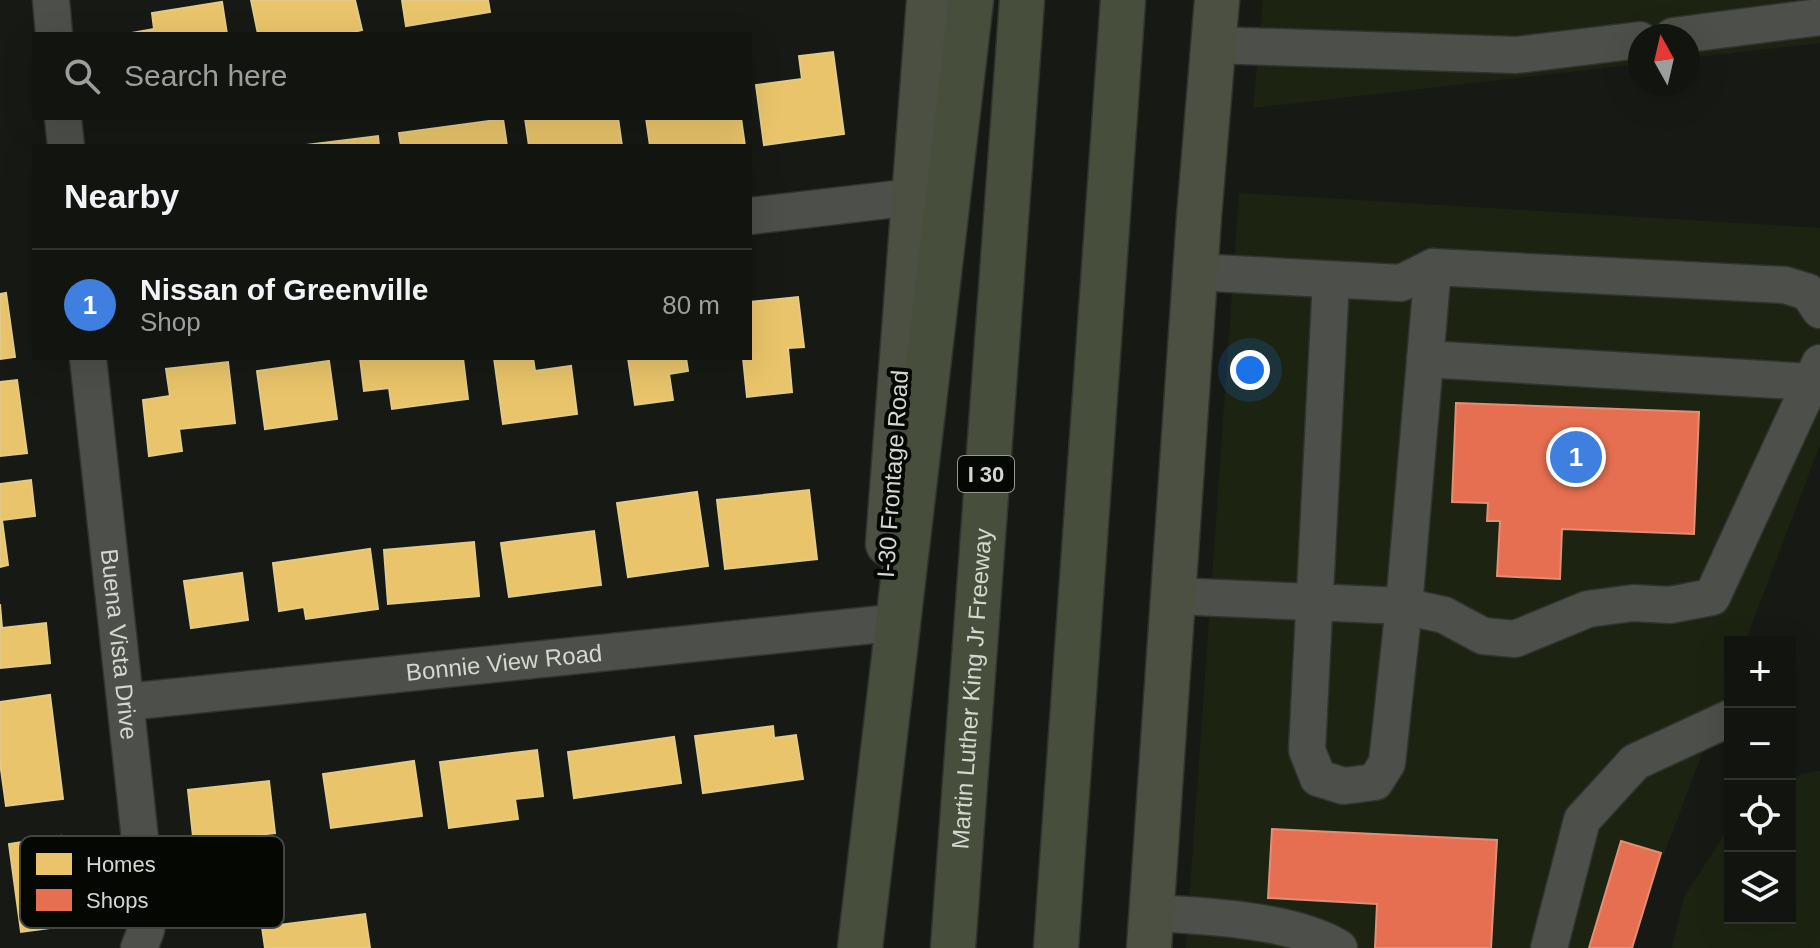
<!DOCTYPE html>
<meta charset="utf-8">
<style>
:root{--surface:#11140f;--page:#1e211d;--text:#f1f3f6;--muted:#9c9e9e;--line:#30332f;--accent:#d93025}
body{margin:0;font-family:Arial,sans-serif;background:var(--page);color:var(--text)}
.controls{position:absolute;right:24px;bottom:24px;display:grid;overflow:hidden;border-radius:0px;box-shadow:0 8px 32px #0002}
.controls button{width:72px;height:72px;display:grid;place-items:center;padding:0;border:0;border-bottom:2px solid var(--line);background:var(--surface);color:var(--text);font:40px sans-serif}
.compass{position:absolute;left:1628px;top:24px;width:72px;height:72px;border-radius:50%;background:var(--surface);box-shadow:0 8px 32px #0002;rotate:352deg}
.you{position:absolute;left:1250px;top:370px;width:28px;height:28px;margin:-20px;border:6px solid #fff;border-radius:50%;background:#1a73e8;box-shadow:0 0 0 12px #1a73e833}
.badge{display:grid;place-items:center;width:52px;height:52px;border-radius:50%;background:var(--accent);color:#fff;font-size:26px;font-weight:700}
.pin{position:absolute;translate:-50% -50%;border:4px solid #fff;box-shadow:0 2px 8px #0006}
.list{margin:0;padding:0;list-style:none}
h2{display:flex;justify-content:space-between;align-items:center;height:104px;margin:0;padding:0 32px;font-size:34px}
h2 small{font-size:26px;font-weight:400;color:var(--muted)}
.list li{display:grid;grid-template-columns:52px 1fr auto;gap:24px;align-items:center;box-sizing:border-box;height:112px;padding:0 32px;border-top:2px solid var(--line)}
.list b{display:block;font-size:30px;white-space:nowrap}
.list p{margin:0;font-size:26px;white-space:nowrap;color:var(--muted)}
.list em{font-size:26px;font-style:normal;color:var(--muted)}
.icon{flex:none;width:44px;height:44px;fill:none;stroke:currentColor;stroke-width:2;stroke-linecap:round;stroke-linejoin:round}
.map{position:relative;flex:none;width:1820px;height:948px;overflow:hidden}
.search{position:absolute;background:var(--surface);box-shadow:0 8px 32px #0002;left:32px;top:32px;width:720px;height:88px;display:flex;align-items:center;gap:20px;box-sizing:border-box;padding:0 28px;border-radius:0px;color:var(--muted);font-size:30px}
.panel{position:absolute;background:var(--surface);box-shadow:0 8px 32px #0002;left:32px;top:144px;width:720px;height:216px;border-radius:0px}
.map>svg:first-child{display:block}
</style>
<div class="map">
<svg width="1820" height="948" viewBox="0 0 1820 948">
<rect width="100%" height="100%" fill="#171a14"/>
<g fill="#1c2411">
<path d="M1263,0H1820V43L1688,58V36H1640V64L1253,108Z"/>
<path d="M1239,193L1820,228V445L1745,642H1730V681L1628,948H1186Z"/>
<path d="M1820,771V948H1672L1684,897L1730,826V918H1790V782L1801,774Z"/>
</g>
<g fill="#e9c46a" stroke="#e2ca88" stroke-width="2">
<path d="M251,0H355L362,30L345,34H258Z"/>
<path d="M402,0H488L490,12L406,26Z"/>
<path d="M222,2L227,34H126L154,29L152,13Z"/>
<path d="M833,52L844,134L764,145L756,85L802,79L799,56Z"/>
<path d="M525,118H618L622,146H529Z"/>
<path d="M646,118H741L745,146H650Z"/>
<path d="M503,119L507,146H401L399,133Z"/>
<path d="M378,136L379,146H298Z"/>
<path d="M6,293L15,357L0,359V294Z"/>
<path d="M798,297L804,347L788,348L792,392L747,397L743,358H750V302Z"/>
<path d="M360,358H463L468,399L392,409L389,388L364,391Z"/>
<path d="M494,358H533L535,371L571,366L577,414L503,424Z"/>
<path d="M628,358H686L688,371L669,374L673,400L635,405Z"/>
<path d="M329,361L337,419L265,429L257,371Z"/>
<path d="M228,362L235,423L179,429L182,451L149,456L143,400L170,396L166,369Z"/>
<path d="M17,380L27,453L0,456V382Z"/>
<path d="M31,480L35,516L2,520L8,565L0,567V484Z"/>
<path d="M809,490L817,559L725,569L717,500Z"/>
<path d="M697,492L708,566L628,577L617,503Z"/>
<path d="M594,531L601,585L509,597L501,543Z"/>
<path d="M474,542L479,596L388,604L384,550Z"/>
<path d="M370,549L378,609L306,619L304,607L279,611L273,563Z"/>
<path d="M242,573L248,620L191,628L184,581Z"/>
<path d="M0,604L2,628L46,623L50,663L0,668Z"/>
<path d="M50,695L63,799L6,806L0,762V702Z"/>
<path d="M773,726L774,738L796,735L803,779L703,793L695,736Z"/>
<path d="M674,737L681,783L574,798L568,752Z"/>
<path d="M537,750L543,796L515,799L518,819L449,828L440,762Z"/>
<path d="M414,761L422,816L331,828L323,774Z"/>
<path d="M269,781L275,833L236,837L240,869L197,874L188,790Z"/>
<path d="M61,836L73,925L21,932L9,844Z"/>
<path d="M365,914L370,948H265L262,927Z"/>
</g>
<g fill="#e76f51" stroke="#e18e76" stroke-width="2">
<path d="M1456,403L1699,412L1694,534L1562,529L1560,579L1497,576L1500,521H1487L1488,503L1452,502Z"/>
<path d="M1272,829L1497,840L1491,948H1375L1377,904L1268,898Z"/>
<path d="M1621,841L1661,853L1632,948H1589Z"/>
</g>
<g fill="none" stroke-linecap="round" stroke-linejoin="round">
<g stroke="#31332e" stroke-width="39">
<g id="minor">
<path d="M51,0L54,34"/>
<path d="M1673,36L1820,17"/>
<path d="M1213,45L1516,55L1640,40"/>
<path d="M63,118L66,146"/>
<path d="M750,216L913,197"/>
<path d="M1195,272L1401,283L1433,267L1785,285L1808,292L1820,310"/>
<path d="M1331,280L1307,750L1318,778L1344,786L1375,782L1387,763L1404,606L1433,267"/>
<path id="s1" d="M88,358L148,913L146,930L139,948"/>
<path d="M1425,359L1811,382"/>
<path d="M1173,596L1404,606L1444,615L1483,636L1515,639L1588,609L1633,603L1670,605L1712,597L1820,363"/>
<path id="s2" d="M126,702L882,624"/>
<path d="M1152,913C1205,916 1294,920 1339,948"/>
<path d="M1549,948L1582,820L1635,762L1730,718"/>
</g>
</g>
<g stroke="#31332e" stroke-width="47">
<g id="major">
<path d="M888,544L929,0"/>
<path d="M1149,948L1199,217L1217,0"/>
</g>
</g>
<g stroke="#31332e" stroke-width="47">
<g id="highway">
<path d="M860,948L971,0"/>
<path id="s3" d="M953,948L1022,0"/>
<path d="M1056,948L1123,0"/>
</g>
</g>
<use href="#minor" stroke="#4d504a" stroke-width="36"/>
<use href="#major" stroke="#4b5042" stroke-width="44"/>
<use href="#highway" stroke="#474e3b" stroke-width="44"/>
</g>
<g text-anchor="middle" stroke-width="8" stroke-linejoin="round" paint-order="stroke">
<rect fill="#050703" stroke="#959990" stroke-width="2" x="958" y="456" width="56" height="36" rx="6"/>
<g font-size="22" font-weight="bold" fill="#d3d7cd">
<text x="986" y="482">I 30</text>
</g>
<g font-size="24" fill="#d3d7cd" stroke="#050703">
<text transform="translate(893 474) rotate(-86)" y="8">I-30 Frontage Road</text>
<text dy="8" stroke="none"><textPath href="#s1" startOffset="288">Buena Vista Drive</textPath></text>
<text dy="8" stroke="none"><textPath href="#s2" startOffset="380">Bonnie View Road</textPath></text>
<text dy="8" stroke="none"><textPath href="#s3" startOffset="260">Martin Luther King Jr Freeway</textPath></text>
</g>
</g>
<rect x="20" y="836" width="264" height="92" rx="12" fill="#050703" stroke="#434540" stroke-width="2"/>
<rect x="36" y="853" width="36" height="22" fill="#e9c46a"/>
<rect x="36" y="889" width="36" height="22" fill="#e76f51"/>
<g font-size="22" fill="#d3d7cd">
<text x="86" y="872">Homes</text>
<text x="86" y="908">Shops</text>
</g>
</svg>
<div class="controls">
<button>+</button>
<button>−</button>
<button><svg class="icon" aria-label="locate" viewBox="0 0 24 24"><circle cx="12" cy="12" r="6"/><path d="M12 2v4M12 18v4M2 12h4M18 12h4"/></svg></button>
<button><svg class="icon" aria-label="layers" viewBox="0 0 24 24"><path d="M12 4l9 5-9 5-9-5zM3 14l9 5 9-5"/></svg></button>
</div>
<svg class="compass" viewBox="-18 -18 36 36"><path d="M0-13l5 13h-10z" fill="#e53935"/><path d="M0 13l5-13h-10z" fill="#9c9e9e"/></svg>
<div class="you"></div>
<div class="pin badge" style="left:1576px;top:457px;background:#3f7fe0">1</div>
<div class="search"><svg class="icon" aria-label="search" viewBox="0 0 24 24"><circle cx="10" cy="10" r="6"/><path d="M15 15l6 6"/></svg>Search here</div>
<section class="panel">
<h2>Nearby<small></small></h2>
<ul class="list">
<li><span class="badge" style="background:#3f7fe0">1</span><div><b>Nissan of Greenville</b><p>Shop</p></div><em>80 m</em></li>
</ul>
</section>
</div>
